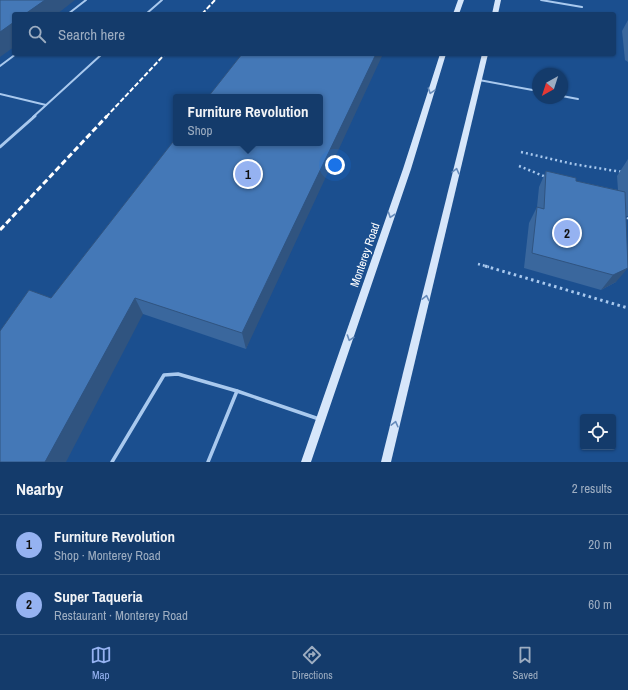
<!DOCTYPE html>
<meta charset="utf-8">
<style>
:root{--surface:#143b6b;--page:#1d4271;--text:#f1f3f6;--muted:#9dadc1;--line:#33557e;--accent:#95b2f1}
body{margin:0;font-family:"Archivo Narrow",sans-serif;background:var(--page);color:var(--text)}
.controls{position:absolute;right:12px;bottom:12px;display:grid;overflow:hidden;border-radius:4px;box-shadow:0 1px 3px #0004}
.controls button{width:36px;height:36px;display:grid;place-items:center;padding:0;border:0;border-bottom:1px solid var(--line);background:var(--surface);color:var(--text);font:20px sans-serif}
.compass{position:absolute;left:532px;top:68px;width:36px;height:36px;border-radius:50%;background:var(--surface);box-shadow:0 1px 3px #0004;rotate:219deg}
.you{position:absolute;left:335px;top:165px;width:14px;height:14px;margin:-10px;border:3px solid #fff;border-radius:50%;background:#1a73e8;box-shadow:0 0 0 6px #1a73e833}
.badge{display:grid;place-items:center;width:26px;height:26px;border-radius:50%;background:var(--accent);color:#111;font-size:13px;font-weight:700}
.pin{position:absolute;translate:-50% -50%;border:2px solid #fff;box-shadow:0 1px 4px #0006}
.popup{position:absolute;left:173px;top:94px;width:150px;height:52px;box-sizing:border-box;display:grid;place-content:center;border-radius:4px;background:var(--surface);filter:drop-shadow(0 1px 3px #0005);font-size:13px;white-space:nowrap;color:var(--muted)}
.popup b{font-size:15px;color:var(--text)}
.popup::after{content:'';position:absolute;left:50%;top:100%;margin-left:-8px;border:8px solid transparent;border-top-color:var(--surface)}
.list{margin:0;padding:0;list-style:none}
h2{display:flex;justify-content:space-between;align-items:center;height:52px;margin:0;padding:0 16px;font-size:17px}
h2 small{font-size:13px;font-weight:400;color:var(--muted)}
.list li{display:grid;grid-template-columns:26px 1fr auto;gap:12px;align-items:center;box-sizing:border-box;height:60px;padding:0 16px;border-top:1px solid var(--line)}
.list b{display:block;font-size:15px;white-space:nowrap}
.list p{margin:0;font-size:13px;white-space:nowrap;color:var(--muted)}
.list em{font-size:13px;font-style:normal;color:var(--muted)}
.icon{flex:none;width:22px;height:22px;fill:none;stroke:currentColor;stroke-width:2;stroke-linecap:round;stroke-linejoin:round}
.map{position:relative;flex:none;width:628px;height:462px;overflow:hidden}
.search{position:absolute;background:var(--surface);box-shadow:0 1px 3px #0004;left:12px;right:12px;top:12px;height:44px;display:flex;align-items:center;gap:10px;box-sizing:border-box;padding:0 14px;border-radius:4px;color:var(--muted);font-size:15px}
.sheet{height:172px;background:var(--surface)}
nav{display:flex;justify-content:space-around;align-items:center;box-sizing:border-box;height:56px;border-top:1px solid var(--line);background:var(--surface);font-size:11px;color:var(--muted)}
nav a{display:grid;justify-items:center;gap:2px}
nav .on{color:var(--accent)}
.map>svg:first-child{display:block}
</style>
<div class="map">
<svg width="628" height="462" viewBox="0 0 628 462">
<rect width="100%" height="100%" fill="#1b4f8f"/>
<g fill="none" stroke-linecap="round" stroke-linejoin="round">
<g stroke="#a9c9ee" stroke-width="2.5" stroke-dasharray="2 3" stroke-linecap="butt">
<path d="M521,152L573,164L628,173"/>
<path d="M519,166L546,177"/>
<path d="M625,213L628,219"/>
<path d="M478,264L489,267"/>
</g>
<path stroke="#a9c9ee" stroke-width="3" stroke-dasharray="2.5 3.5" stroke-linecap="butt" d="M485,266L628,308"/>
<g stroke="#a9c9ee" stroke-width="2">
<path d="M541,0L582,7"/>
<path d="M68,14L86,0"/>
<path d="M146,14L162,0"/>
<path d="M0,66L16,54"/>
<path d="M479,80L538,91"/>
<path d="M0,94L46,105"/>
<path d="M562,96L578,99"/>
<path d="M33,117L102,54"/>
</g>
<path stroke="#a9c9ee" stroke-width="3" d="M0,147L35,116"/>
<g stroke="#a9c9ee" stroke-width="3.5">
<path d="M112,462L164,375L178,374L237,391L319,419"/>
<path d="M208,462L237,391"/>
</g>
<g fill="#d6e6fa" fill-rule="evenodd">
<path d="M458,0H464L459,14H453Z"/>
<path d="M495,0H501L498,14H492Z"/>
<path d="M440,54H446L411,169L311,462H301L403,169Z"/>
<path d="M482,54H488L391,462H381Z"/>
</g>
<g stroke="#fff" stroke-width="2" stroke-dasharray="5 2" stroke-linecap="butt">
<path d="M202,14L215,0"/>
<path d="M106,117L165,54"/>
</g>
<path stroke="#fff" stroke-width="3" stroke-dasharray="6 3" stroke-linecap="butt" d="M0,230L107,116"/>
</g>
<g fill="#3a679d">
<path d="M628,20V62L625,60L622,31Z"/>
<path d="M320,143L246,349L143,314L51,298Z"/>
<path d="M628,159V216H626L616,282L601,290L524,268L529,223L537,207L539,187L546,171L576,181L618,190L617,176Z"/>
</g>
<g fill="#305480">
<path d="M45,0H75L57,14H25Z"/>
<path d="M14,22V47L0,57V32Z"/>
<path d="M376,54H383L246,349L242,333Z"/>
<path d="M628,268L616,282L601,290L613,275Z"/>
<path d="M135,298L143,314L66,462H45Z"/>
</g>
<g fill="#4478b7" stroke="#305480">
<path d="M0,0H45L25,14H14V22L0,32Z"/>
<path d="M242,54H376L242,333L135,298L45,462H0V331L29,290L51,298L176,138V143H320V97H208Z"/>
<path d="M546,171L576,178V181L625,192L628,268L613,275L532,253L537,207L544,209Z"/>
</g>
<defs><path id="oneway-chevron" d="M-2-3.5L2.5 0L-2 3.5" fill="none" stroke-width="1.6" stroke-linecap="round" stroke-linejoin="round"/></defs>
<g stroke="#668bba">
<use href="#oneway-chevron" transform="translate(431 91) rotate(108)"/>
<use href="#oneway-chevron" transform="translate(456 171) rotate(-76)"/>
<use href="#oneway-chevron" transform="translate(391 215) rotate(109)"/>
<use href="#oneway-chevron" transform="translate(426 298) rotate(-77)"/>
<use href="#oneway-chevron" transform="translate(350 338) rotate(109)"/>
<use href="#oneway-chevron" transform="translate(395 424) rotate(-76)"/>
</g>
<g text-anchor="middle" stroke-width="3" stroke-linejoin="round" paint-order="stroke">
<g font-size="12" fill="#fff" stroke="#1b4f8f">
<text transform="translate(365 255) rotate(-71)" y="4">Monterey Road</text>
</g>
</g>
</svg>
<div class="controls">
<button><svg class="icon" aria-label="locate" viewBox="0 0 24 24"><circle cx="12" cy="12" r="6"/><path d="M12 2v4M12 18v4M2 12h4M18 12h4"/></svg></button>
</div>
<svg class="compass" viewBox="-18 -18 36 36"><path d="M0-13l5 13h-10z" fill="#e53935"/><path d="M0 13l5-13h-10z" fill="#9dadc1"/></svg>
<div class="you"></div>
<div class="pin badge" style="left:248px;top:174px">1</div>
<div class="popup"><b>Furniture Revolution</b>Shop</div>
<div class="pin badge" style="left:567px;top:233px">2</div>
<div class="search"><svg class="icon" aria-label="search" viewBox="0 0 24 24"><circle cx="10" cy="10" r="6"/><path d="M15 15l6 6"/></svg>Search here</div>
</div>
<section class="sheet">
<h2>Nearby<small>2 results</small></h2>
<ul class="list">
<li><span class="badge">1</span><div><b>Furniture Revolution</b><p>Shop · Monterey Road</p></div><em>20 m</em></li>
<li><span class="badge">2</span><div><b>Super Taqueria</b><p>Restaurant · Monterey Road</p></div><em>60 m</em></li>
</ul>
</section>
<nav>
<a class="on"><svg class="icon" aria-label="map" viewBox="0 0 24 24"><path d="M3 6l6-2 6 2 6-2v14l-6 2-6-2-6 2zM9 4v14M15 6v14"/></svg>Map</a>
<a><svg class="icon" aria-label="directions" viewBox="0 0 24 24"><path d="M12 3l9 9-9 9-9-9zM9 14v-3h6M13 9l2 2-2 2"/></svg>Directions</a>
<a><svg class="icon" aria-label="saved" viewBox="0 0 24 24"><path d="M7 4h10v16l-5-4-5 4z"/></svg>Saved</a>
</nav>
